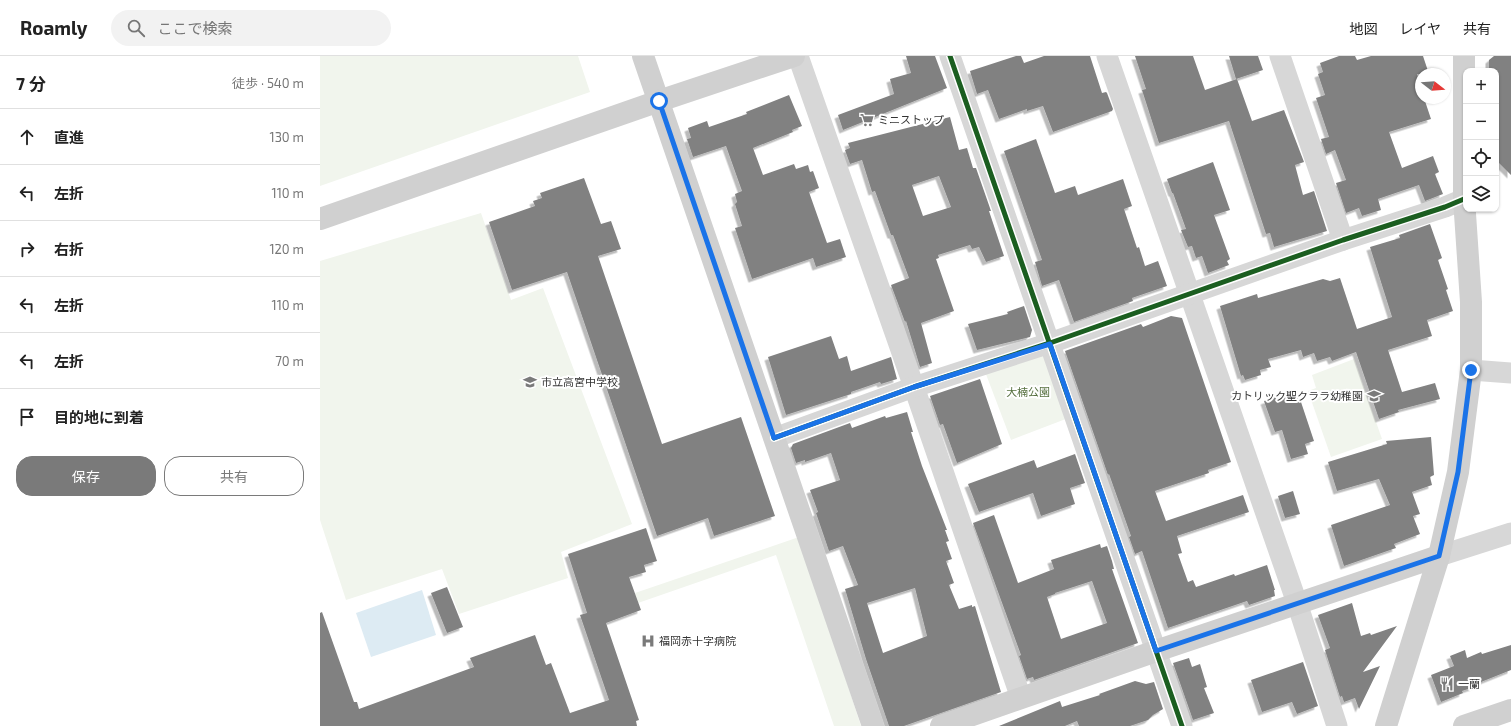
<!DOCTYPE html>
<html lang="ja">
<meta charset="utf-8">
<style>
:root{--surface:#fff;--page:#f2f2f2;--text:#222;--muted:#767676;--line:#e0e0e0;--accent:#7a7a7a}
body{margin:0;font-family:"Exo 2","Noto Sans JP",sans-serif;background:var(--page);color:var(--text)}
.controls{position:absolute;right:12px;top:12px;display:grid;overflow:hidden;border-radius:8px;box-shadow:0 1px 3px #0004}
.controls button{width:36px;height:36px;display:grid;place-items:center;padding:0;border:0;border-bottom:1px solid var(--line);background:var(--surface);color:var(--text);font:20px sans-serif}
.compass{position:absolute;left:1095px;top:12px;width:36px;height:36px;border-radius:50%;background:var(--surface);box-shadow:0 1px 3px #0004;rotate:107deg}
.stop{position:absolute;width:12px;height:12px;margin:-9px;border:3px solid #1a73e8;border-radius:50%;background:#fff}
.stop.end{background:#1a73e8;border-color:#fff;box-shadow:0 1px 4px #0008}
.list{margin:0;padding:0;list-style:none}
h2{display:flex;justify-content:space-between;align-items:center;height:52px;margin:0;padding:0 16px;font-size:17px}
h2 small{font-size:13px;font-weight:400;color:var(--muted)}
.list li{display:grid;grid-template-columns:26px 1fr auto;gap:12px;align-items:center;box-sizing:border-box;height:56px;padding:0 16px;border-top:1px solid var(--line)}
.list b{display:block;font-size:15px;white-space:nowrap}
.list em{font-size:13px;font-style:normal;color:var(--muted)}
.actions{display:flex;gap:8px;padding:12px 16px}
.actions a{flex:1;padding:9px 0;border:1px solid var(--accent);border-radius:16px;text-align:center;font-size:14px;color:var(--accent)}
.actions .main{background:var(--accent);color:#fff}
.icon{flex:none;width:22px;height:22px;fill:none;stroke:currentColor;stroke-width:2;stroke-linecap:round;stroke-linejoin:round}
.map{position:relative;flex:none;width:1191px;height:670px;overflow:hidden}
header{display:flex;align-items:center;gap:24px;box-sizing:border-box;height:56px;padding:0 20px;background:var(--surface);border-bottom:1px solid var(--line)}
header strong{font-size:19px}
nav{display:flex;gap:22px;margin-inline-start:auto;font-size:14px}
.search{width:280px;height:36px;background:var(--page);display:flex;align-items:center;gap:10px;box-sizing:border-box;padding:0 14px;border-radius:22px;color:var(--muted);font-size:15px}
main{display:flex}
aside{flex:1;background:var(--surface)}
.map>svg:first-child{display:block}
</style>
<header>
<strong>Roamly</strong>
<div class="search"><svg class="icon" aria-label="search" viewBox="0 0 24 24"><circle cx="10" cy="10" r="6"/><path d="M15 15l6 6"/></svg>ここで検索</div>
<nav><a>地図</a><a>レイヤ</a><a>共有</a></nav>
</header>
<main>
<aside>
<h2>7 分<small>徒歩 · 540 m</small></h2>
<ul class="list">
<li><svg class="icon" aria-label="ahead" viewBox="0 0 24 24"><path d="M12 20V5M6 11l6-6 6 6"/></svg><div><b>直進</b></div><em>130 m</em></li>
<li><svg class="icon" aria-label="left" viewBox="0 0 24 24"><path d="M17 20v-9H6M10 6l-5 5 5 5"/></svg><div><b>左折</b></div><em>110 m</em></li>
<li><svg class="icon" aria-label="right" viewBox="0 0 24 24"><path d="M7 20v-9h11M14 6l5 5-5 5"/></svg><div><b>右折</b></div><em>120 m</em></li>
<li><svg class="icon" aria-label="left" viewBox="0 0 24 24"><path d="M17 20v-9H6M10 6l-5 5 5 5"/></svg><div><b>左折</b></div><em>110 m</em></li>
<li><svg class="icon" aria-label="left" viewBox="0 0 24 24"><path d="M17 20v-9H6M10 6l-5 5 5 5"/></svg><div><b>左折</b></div><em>70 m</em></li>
<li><svg class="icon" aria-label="arrive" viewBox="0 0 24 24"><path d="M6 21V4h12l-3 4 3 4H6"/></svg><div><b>目的地に到着</b></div></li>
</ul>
<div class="actions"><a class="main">保存</a><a>共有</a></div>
</aside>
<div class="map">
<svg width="1191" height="670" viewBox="0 0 1191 670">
<defs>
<filter id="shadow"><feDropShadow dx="-3.5" dy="3.5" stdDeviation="0" flood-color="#0004"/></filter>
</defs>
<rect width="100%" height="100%" fill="#fff"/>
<g fill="#f1f5ed">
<path d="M0,0H258L270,36L0,130Z"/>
<path d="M161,157L191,244L223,232L312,468L241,496L248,522L139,558L122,513L26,544L0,464V205Z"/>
<path d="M729,290L751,361L691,384L664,313Z"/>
<path d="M1034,303L1062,383L1011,401L988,335L996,332L992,319Z"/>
<path d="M479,481L541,670H514L456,499L318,547L315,537Z"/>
</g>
<path fill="#ddebf3" d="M102,534L116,579L51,601L36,557Z"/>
<g fill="#818181" fill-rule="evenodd" filter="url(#shadow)">
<path d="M586,0H615L627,32L523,74L518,59L574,38L570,23L591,17Z"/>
<path d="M696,0H701L704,7L724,0H770L782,37L786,36L787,37L793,53L792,55L733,76L723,50L707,55V53L679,63L668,34L657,38L650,15Z"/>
<path d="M815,0H873L885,34L917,23L932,65L964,54L984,106L975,109L983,139L994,135L1007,175L954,191L950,177L946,178L909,65L839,87L822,34L826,33Z"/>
<path d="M909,0H938L943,14L916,23Z"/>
<path d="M1019,0H1035L1037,4L1051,0H1103L1109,18H1097L1101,31V42H1104L1111,63L1069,76L1082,112L1113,100L1119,116L1115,118L1123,138L1105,145L1099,129L1058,143L1061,154L1042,160L1039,152L1026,157L1016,127L1026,124L1015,94L1006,98L1001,83L1009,81L996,42L1005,39L998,18L1003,16L1000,7Z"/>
<path d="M1174,0H1191V119L1176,104V15H1169V4Z"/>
<path d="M469,39L482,70L472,74L473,76L433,92L443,119L474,108L476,113L488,109L490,116L493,115L499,132L489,136L507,187L520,183L526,201L496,211L493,202L432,223L415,172L422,170L415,148L417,146L415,138L422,135L406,90L373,101L367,83L371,82L368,72L387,65L389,71L427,58L426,56Z"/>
<path d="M630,61L639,94L647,92L653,112H656L671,155H669L684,200L666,206L659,191L652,193L650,189L618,199L619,202L616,203L634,255L601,267L612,307L600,311L586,265L585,266L571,229L589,222L573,179H571L555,135L552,136L542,104L530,108L525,94L530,92L528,87ZM619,120L631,151L603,160L592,129Z"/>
<path d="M716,83L735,137L755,130L758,139L803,123L812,150L804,153L817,192L819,191L825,210L838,205L847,230L812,242L813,245L754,266L739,224L722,230L715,206L722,204L684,95Z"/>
<path d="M893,106L910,154L894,159L910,203L907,205L909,209L888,217L882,200L876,202L872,190L868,191L861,174L866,173L853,137H852L847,123Z"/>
<path d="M264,122L281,168L291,165L301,193L278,200L342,388L421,361L455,460L394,480L388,462L337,480L247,216L192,234L169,166L215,150L213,145L222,142L220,137Z"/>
<path d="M1110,168L1122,202L1118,204L1128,233L1126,234L1133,255L1107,264L1112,280L1068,294L1082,336L1115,327L1120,343L1078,354L1079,356L1059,363L1036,296L1012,305L1010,301L997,305L994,297L983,301L981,294L948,303L951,311L940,314L941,319L925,324L923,319L921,320L900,250L937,238L938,242L1003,223L1010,225L1020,222L1037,273L1072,261L1050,191L1080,182L1079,179Z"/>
<path d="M704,250L712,274L710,281L657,294L648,268L688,258L687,256Z"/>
<path d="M851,260L862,262L911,406L888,414L889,417L835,435L846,465L923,439L929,456L857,480L862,497L858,498L868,526L873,524L876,531L914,518L915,520L947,509L955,534H954L955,540L929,549L927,545L848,572L822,495L815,498L809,481L811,480L789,418L788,419L745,295L821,268L823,271Z"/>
<path d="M511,280L519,303L527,300L531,315L571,301L577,323L561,328L560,326L531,336V338L466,359L448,301Z"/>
<path d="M660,323L682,388L637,407L623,368L620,369L610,340Z"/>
<path d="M977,334L994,385L985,388L988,398L971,403L962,374L955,376L944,345Z"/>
<path d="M587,356L593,376H591L602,410L627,474H625L629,485L626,486L632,503L626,505L634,527L629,529L639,553L652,549V551L655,550L681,636L584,670H569L546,603L525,533L538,529L523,490L509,495L496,457L498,456L490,434L520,424L511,397L485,406V404L476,407L471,392L473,388L530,367L532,372L565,360L566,362ZM595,532L607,580L563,597L547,547Z"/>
<path d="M1111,381L1114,419L1110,421L1112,429L1092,436L1100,458L1093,460L1100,478L1074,488L1076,492L1024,510L1011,469L1070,449L1059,423L1017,435L1008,406L1067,388L1066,385Z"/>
<path d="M755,398L765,427L750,432L755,448L721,460L713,437L659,456L648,428L714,404L717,412Z"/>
<path d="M973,435L980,458L965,462L958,440Z"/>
<path d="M674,459L698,527L734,513L731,504L780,488L781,492L787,490L792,505L794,513H792L818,587L714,624L713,621L707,623L699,600L701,599L653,467ZM772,525L787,567L741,583L727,541L735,538V537Z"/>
<path d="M326,472L337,505L324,509L326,516L309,521L321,554L286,567L319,664L316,665L317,670H0V557L2,556L34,646H37L39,653L154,611L150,602L215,579L226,609L231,607L250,657L289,644L260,559L267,557L248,498Z"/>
<path d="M127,531L143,571L127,577L111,537Z"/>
<path d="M1032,547L1041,580L1050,577L1051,579L1077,570L1043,616L1060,610L1039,653L1035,642L1024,646L1022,640L1020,641L1005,594L1010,592L998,559Z"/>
<path d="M1191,589V614L1156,628L1157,630L1142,635L1143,637L1121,646L1111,619L1134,610L1130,600L1145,594L1147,602L1161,596L1162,598Z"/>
<path d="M869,602L872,611L880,608L887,631L884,632L894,657L873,664L853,607Z"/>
<path d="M983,606L998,650L977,658L972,646L942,656L931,624Z"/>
<path d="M815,625L826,628L834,626L843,653L833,659L828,664L810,670H759L757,665L745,670H679L740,645L742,651L780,639L779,638Z"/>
</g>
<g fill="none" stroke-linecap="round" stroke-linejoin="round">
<g stroke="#d7d7d7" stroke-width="21">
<path d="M478,0L594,331L701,642"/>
<path d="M630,0L862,670"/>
<path d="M787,0L977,547L1017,670"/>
<path d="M960,0L1023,184"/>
<path d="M1151,314L1191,317"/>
<path d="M454,382L594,331L730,287L1023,184L1125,151L1144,143"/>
<path d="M1119,500L1191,477"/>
</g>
<g stroke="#d0d0d0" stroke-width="22">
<path d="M323,0L553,670"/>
<path d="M0,163L339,45L474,0"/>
<path d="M621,670L836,595L1119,500"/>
<path d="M1066,670L1119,500L1138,416L1151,314V246L1144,143V0"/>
<path d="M1144,670L1191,654"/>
</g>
<g stroke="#fff" stroke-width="8">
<g id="cycleway">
<path d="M630,0L862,670"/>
<path d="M454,382L594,331L730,287L1023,184L1125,151L1144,143"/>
</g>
</g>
<use href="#cycleway" stroke="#1b5e20" stroke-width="5"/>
</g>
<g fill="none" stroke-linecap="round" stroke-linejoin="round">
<path stroke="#1a73e8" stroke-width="5" d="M339,45L454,382L594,331L730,288L836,595L1119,500L1138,416L1151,314"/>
</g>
<defs>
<g id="supermarket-bare" transform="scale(1.08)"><path d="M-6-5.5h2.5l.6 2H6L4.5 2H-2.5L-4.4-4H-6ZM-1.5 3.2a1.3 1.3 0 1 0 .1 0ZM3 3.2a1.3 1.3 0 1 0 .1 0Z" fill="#7a7a7a" stroke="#fff" stroke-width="2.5" paint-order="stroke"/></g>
<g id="school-bare" transform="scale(1.08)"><path d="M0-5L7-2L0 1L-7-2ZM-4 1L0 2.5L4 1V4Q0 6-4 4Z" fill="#7a7a7a" stroke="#fff" stroke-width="2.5" paint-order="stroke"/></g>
<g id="hospital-bare" transform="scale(1.08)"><path d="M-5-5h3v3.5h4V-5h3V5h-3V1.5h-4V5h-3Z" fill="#7a7a7a" stroke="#fff" stroke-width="2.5" paint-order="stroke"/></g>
<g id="restaurant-bare" transform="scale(1.08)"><path d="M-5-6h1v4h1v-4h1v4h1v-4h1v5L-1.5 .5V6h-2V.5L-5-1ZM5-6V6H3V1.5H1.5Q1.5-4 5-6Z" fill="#7a7a7a" stroke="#fff" stroke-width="2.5" paint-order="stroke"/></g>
</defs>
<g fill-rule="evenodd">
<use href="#supermarket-bare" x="547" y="64"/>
<use href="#school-bare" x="210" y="326"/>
<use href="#school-bare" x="1054" y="340"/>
<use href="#hospital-bare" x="328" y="585"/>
<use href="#restaurant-bare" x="1127" y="628"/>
</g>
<g text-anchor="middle" stroke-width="4" stroke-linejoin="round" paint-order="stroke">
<g font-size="11" fill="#333" stroke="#fff" text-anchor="start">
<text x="558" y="68">ミニストップ</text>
<text x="221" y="330">市立高宮中学校</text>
<text x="1043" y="344" text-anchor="end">カトリック聖クララ幼稚園</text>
<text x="339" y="589">福岡赤十字病院</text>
<text x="1138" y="632">一蘭</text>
</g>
<g font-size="11" fill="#56703f" stroke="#fff">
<text x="708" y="340">大楠公園</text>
</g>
</g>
</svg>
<div class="controls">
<button>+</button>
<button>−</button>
<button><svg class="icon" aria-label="locate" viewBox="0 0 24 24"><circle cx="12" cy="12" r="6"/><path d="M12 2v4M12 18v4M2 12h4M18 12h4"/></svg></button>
<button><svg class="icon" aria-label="layers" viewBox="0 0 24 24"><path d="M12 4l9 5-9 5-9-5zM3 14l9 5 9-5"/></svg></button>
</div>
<svg class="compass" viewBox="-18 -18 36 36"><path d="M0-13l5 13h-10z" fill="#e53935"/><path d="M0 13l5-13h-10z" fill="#767676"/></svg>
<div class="stop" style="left:339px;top:45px"></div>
<div class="stop end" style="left:1151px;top:314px"></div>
</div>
</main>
